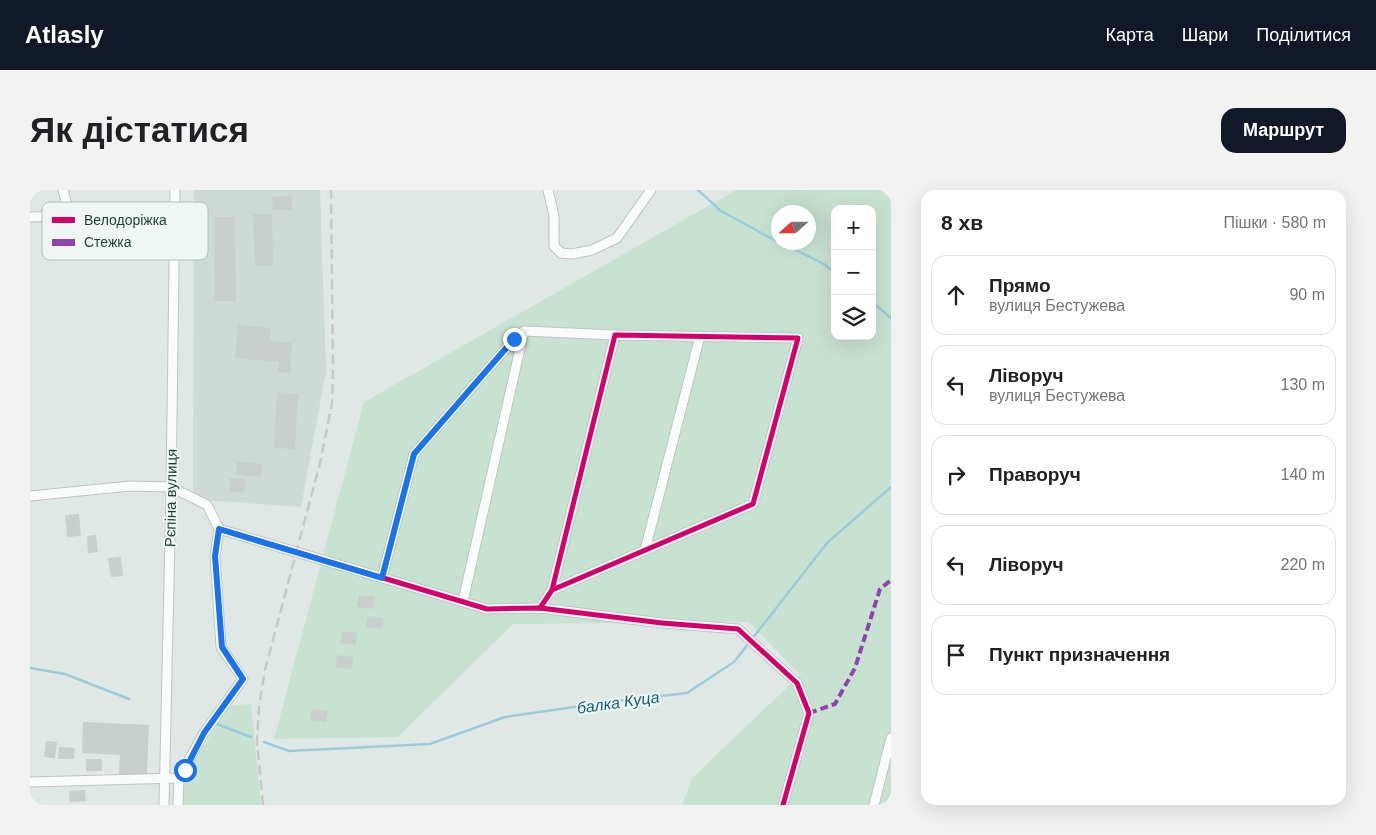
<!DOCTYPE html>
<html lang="uk">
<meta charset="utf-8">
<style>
:root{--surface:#fff;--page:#f2f2f2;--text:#202124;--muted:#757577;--line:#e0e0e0;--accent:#111827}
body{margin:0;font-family:Helvetica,sans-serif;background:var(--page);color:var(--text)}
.controls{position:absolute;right:15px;top:15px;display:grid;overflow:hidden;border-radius:10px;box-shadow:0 5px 20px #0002}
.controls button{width:45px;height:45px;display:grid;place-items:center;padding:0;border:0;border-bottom:1px solid var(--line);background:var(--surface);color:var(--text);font:25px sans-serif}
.compass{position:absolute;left:741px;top:15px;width:45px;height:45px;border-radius:50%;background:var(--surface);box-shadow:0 5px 20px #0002;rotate:249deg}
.stop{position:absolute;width:15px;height:15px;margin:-11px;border:4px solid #1a73e8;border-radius:50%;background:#fff}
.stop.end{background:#1a73e8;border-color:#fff;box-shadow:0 1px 5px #0008}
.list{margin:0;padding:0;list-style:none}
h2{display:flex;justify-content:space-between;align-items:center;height:65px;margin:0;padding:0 20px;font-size:21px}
h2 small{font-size:16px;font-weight:400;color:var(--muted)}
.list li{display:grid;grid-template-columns:32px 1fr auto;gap:15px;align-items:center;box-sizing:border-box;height:80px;margin:0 10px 10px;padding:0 10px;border:1px solid var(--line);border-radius:15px}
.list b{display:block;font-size:19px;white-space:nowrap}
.list p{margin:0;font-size:16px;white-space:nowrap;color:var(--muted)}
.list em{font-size:16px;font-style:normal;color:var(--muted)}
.icon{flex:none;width:28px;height:28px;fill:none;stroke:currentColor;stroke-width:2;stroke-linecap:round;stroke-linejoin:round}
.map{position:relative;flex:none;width:861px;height:615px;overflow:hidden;border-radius:15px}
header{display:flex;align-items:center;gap:30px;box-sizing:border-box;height:70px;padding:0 25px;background:var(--accent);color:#fff}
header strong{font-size:24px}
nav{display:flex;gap:28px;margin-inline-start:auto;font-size:18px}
.intro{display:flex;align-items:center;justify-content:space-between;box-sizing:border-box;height:120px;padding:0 30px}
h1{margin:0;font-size:35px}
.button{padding:12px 22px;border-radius:15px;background:var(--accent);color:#fff;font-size:18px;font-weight:700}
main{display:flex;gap:30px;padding:0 30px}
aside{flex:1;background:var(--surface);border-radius:15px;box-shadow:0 5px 20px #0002}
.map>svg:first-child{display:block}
</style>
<header>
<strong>Atlasly</strong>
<nav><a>Карта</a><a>Шари</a><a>Поділитися</a></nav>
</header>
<div class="intro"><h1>Як дістатися</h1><a class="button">Маршрут</a></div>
<main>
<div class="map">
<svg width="861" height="615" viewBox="0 0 861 615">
<rect width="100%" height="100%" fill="#e0e8e5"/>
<path fill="#cedad5" d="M164,0H290L296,181L271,317L163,309Z"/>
<g fill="#c8e2d2" fill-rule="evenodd">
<path d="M706,0H861V615H652L662,588L770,485L719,432L483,434L368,547L244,549L334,212ZM805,19H842V146H805ZM748,22H778V52H748Z"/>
<path d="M221,514L231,615H150V596L198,516Z"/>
</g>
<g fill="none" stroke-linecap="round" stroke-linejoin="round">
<g stroke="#9cccda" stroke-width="2.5">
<path d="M668,0L691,21L748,52"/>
<path d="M750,52L794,74L805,83"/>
<path d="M842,112L861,128"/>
<path d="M0,478L35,484L99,509"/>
<path d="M184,533L221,547"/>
<path d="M234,552L259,561L400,554L475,527L579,512L657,503L704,472L797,353L861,297"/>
</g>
</g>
<g fill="#c8cfcc">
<path d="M262,6V20H243L242,7Z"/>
<path d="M223,24H242L243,76H225Z"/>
<path d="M184,27H205L206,111H185Z"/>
<path d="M208,135L241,138L240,151L262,153L260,183L248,182L249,172L205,168Z"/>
<path d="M247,202L268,204L265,259L244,258Z"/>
<path d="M207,272L232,274L231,287L206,285Z"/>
<path d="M200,288L215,289L214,303L200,302Z"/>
<path d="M49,324L51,346L37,347L35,325Z"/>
<path d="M66,345L68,362L58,363L57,346Z"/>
<path d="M91,367L93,386L81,387L78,368Z"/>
<path d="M329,405L345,407L343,419L327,417Z"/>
<path d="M338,426L354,428L352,439L336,437Z"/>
<path d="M312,441L327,443L326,455L310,453Z"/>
<path d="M307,465L323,467L322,479L306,477Z"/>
<path d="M282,519L298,521L296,532L280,530Z"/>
<path d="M53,532L119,535L117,585L89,584L90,565L52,563Z"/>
<path d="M16,551L27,552L25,568L14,567Z"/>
<path d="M29,557L45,558L44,569H28Z"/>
<rect x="56" y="569" width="16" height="12"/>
<path d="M55,600L56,611L40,612L39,601Z"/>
</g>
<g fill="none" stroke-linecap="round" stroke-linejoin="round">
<g stroke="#bdc5c2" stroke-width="11">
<g id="minor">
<path d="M33,0L40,26"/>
<path d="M518,0L524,26V56L531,63L542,64L562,60L587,48L621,0"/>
<path d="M0,27L144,23"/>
<path d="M0,306L100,296L141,297L177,315L189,339L185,366L191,457L213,489L174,543L149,588L148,615"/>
<path d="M189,339L457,419L510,418L632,433L708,439L767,493L779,523L753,615"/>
<path d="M615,360L670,146"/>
<path d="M352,388L384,264L484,149L494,141L585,145"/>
<path d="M433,411L494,141"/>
<path d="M510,418L522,400L585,145L768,148L723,314L522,400"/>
<path d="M0,592L149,588"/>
<path d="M134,615L141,302L145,0"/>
<path d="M844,615L861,548"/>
</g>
</g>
<use href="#minor" stroke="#fafcfb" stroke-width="9"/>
<path stroke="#c5cac9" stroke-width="2.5" stroke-dasharray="10 5" stroke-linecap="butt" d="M233,615L227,552L229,516L235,480L290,273L302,213L303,183L301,0"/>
<path stroke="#8e44ad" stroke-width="4" stroke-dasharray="8 4" stroke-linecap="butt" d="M779,523L805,514L825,478L850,399L861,390"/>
<g stroke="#eef7f3" stroke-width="8">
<g id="cycleway">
<path d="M189,339L457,419L510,418L632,433L708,439L767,493L779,523L753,615"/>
<path d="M510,418L522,400L585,145L768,148L723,314L522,400"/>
</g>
</g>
<use href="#cycleway" stroke="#d6006c" stroke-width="5"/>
</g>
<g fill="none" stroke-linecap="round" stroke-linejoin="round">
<path stroke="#1a73e8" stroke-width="6" d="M155,580L174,543L213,489L192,457L185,366L189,339L352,388L384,264L484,149"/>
</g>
<g text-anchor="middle" stroke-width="4" stroke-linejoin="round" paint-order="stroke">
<g font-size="15" fill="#1e3c36" stroke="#eef7f3">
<text transform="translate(141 308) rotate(-89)" y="5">Рєпіна вулиця</text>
</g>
<g font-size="16" font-style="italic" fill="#13607c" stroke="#eef7f3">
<text transform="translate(588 512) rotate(-8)" y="6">балка Куца</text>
</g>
</g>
<rect x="12" y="12" width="166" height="58" rx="8" fill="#eef7f3" stroke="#b0bfba" stroke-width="1"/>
<rect x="22" y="27" width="23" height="6" fill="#d6006c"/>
<rect x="22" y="49" width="23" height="7" fill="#8e44ad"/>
<g font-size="14" fill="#1e3c36">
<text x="54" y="35">Велодоріжка</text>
<text x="54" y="57">Стежка</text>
</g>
</svg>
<div class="controls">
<button>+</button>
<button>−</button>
<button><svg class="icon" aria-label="layers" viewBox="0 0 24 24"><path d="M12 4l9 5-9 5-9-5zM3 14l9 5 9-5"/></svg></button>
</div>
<svg class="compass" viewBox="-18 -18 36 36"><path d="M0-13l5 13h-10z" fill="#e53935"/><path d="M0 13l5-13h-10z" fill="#757577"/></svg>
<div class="stop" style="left:155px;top:580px"></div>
<div class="stop end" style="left:484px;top:149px"></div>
</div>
<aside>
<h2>8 хв<small>Пішки · 580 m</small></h2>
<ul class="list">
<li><svg class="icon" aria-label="ahead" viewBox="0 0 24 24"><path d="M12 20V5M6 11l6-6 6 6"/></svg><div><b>Прямо</b><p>вулиця Бестужева</p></div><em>90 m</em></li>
<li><svg class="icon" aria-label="left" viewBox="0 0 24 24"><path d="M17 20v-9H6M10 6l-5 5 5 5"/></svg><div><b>Ліворуч</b><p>вулиця Бестужева</p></div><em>130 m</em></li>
<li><svg class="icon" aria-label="right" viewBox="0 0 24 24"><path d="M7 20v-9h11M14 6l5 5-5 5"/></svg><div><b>Праворуч</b></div><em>140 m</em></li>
<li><svg class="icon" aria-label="left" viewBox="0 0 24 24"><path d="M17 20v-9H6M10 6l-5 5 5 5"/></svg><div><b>Ліворуч</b></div><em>220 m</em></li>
<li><svg class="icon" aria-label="arrive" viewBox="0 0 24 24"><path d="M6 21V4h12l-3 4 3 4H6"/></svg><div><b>Пункт призначення</b></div></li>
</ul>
</aside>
</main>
